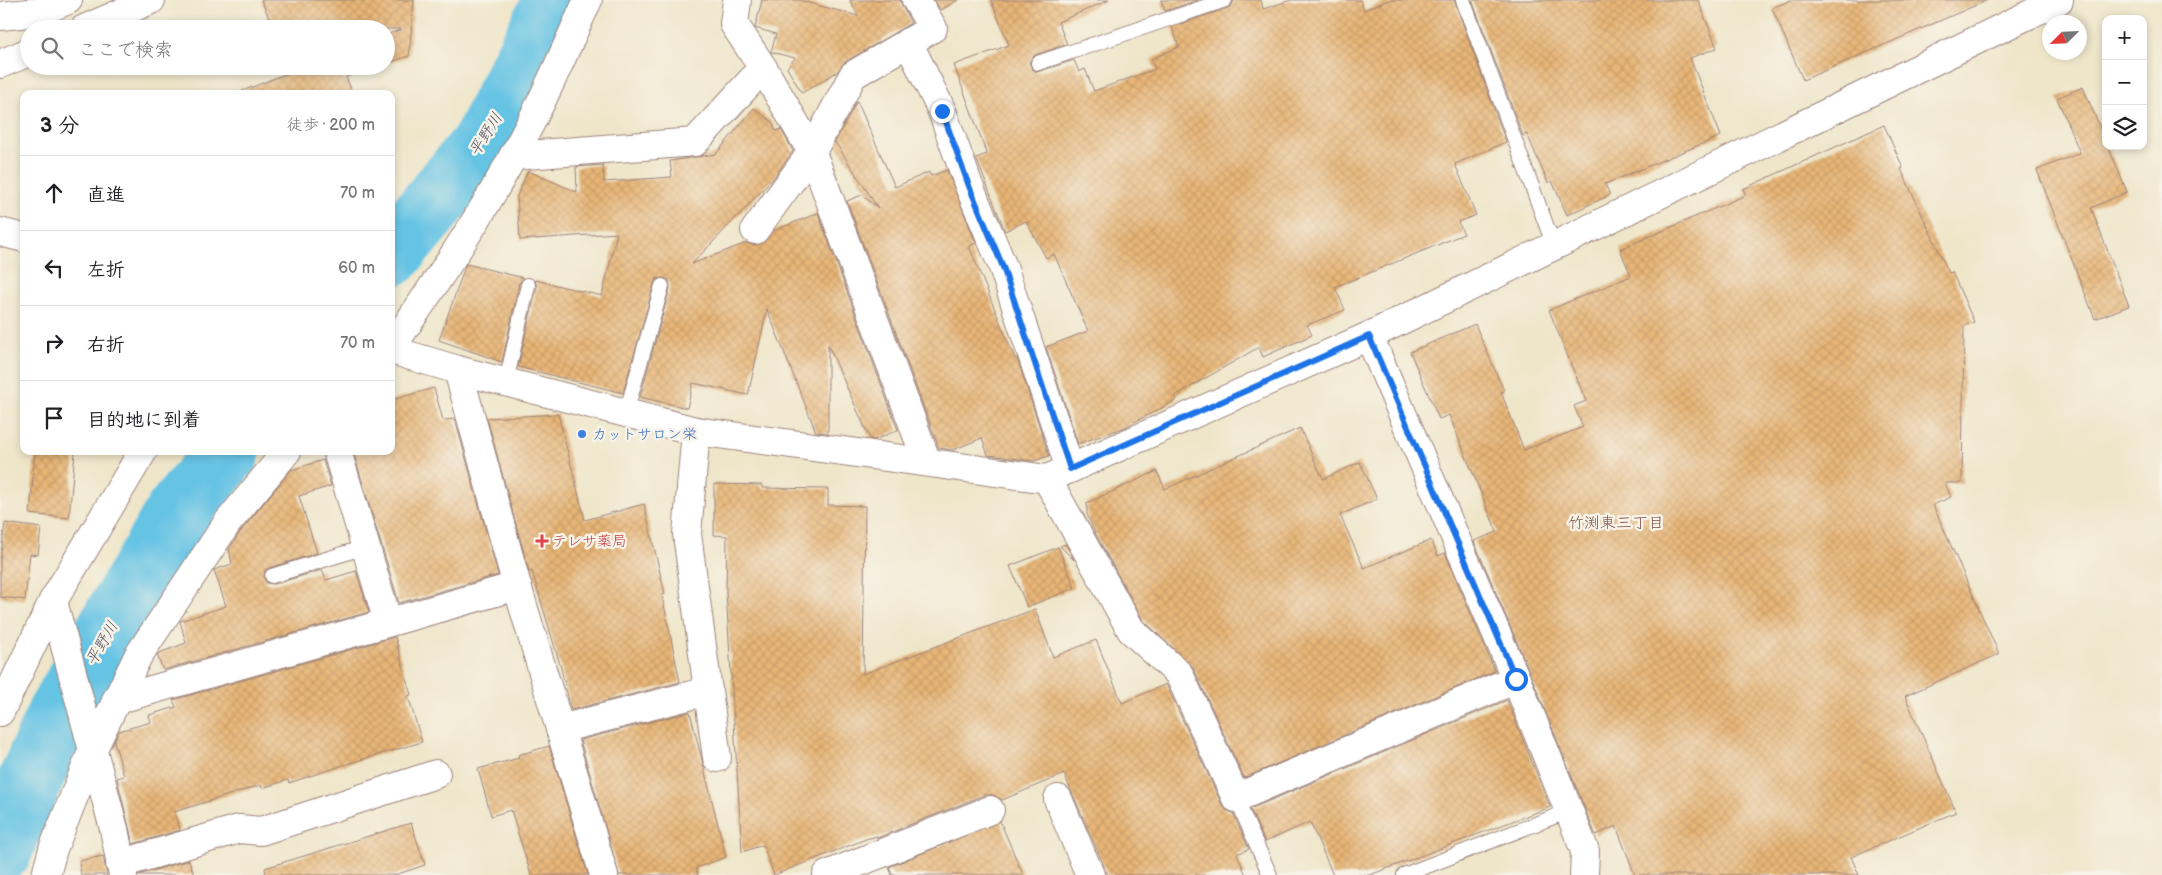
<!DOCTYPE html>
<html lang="ja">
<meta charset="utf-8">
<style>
:root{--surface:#fff;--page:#f2f2f2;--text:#202124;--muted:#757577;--line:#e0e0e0}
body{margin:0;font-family:"Balsamiq Sans","Klee One",sans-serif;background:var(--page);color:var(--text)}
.controls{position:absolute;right:15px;top:15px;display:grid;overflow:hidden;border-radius:10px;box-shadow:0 2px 8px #0003}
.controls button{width:45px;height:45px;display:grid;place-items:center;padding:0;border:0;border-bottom:1px solid var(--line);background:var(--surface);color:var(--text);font:25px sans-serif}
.compass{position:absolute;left:2042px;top:15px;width:45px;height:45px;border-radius:50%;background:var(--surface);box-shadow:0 2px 8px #0003;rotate:246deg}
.stop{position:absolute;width:15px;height:15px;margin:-11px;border:4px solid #1a73e8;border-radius:50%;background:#fff}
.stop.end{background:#1a73e8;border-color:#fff;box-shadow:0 1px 5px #0008}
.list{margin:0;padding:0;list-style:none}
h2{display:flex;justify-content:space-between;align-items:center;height:65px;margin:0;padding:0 20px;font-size:21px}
h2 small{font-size:16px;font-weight:400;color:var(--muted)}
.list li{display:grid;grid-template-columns:32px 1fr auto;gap:15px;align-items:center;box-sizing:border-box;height:75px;padding:0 20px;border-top:1px solid var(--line)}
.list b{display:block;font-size:19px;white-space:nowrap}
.list em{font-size:16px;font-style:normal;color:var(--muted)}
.icon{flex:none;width:28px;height:28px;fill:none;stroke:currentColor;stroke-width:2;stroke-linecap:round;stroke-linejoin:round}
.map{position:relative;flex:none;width:2162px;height:875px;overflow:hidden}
.search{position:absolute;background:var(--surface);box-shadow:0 2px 8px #0003;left:20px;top:20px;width:375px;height:55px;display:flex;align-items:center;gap:12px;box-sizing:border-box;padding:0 18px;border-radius:28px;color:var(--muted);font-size:19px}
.panel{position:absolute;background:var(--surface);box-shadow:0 2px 8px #0003;left:20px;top:90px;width:375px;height:365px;border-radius:10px}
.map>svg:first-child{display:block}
</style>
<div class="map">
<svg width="2162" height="875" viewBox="0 0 2162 875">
<defs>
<pattern id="building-cross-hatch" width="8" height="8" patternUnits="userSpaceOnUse" patternTransform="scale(1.25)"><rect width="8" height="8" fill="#e8b677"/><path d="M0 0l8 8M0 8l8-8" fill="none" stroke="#c89c67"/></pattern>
</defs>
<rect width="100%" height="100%" fill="#f7f3e8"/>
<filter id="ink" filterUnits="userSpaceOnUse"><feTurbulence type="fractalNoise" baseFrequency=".02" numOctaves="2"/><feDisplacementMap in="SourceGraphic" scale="10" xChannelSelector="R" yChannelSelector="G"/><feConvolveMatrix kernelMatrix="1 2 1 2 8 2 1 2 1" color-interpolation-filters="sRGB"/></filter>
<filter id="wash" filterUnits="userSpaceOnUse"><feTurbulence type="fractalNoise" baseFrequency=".0096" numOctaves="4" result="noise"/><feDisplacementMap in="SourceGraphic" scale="20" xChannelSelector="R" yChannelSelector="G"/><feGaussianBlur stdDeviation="1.12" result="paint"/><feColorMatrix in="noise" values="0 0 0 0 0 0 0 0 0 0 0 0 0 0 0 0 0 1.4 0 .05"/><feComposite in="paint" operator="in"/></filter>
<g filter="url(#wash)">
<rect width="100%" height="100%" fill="#efe6ca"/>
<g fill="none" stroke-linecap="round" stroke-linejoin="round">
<g stroke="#65c3e4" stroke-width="65">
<path d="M391,254L484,143L556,0"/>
<path d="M0,850L59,714L177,513L228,451"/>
</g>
</g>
<g id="blocks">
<g fill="url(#building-cross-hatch)">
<path d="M261,0H414L409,56L386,64V35L402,29H274Z"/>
<path d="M762,0H798L858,16L850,0H900L903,8L911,23L845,62L837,72L802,93L787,68L795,58L771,52L776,34L755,28Z"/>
<path d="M934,0H958L941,10Z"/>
<path d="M991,0H1109L1058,22L1067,44L1035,55L1029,62L1032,69L1037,72L1074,60L1079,72L1085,69L1094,91L1155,69L1151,59L1179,47L1172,27L1228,8L1232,5L1234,0H1261L1263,9L1291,0H1360L1364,10L1389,0H1454L1506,142L1455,164L1476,215L1458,222L1464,234L1335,287L1345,310L1307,325L1312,335L1263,357L1259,347L1175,396L1177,400L1123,428L1078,444L1046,347L1088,331L1054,254L1046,258L1026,221L1005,231L976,158L987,154L954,65L1009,45Z"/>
<path d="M1161,0H1198L1165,11Z"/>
<path d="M1472,0H1698L1717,48L1690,58L1721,136L1605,184L1610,195L1567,215L1552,181L1548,183L1527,134L1523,136Z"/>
<path d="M1791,0H1988L1803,80L1772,8Z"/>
<path d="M305,66H380L346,77L353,94H240V92Z"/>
<path d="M2083,87L2106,142V146H2108L2127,192L2091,208L2129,306L2095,319L2037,170L2080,153L2057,98Z"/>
<path d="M857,101L895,187L929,172L931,176L947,170L976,243L969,246L1015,359L1017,358L1049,456L1034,461L988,455L982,438L953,450L939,448L847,201L862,195L878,208L835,142Z"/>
<path d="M754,108L772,122L776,131L781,129L793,151L772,180L692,264L746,243L753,245L761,244L773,231L818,213L898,430L874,440L870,439L828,345V433L816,432L767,309L748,395L693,383L687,408L640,397L670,288L669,280L664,278L656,279L654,284L623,393L518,367L537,287L535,280L602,296L617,233L520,240L517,196L528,171L577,192L576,167L603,165L604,182L672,177L670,161L716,154Z"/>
<path d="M1884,125L1903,168L1901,169L1949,273L1952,272L1974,322L1964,326L1962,483H1945L1951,497L1933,505L1999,654L1905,696L1956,812L1851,857L1859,875H1635L1616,826L1596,835L1594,831L1530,673L1474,541L1497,532L1449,415L1439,419L1410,352L1475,324L1504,391L1501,392L1524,450L1583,427L1574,406L1586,401L1549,310L1631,276L1620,249L1746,195L1743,189Z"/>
<path d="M466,264L524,278L519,283L502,362L439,340Z"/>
<path d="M434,388L443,420L455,419L498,575L399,603L353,451H391V400Z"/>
<path d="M558,414L585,520L644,504L665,594L662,595L680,682L571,710L561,668L532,571L529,572L487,418Z"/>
<path d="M1300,428L1323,479L1360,462L1377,499L1340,515L1364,568L1431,540L1438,556L1445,553L1495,671L1244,778L1193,667L1143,620L1095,533L1087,514V503L1157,471L1165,489Z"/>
<path d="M35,451H75L69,518L30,514Z"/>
<path d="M323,460L331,486L299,496L317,553L269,568L265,570L264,578L266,583L274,584L322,570L326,580L356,571L369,612L163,670L157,655L159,653L186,643L180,621L226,606L214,570L232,564L229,549L241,531L291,470Z"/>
<path d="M714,484L762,485V488L828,489V505L865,506L863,674L1035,609L1053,657L1096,640L1122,703L1166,684L1222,805L1226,810L1233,813L1249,849L1237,854L1246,875H1108L1064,774L1002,800L993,795H984L877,838V836L866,839L774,875L763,845L742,852L726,592L727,536L714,535Z"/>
<path d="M5,523L41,528L38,555L30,554L25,600L0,597V561Z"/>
<path d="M1066,544L1074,560L1060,546Z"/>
<path d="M1058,547L1075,588L1027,607L1010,566Z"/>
<path d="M395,637L411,695L408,696L422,742L350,763L289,783L288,780L262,788L261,785L174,812L180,830L133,844L117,778L124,776L114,741L119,731L151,722L149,715L176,707L173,700Z"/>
<path d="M1507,700L1550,807L1370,875H1333L1310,822L1265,842L1250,809Z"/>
<path d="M690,712L726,857L696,868L698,875H619L580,740Z"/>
<path d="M549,746L588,875H531L511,810L491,816L478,769L519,758L518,755Z"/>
<path d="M1000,821L1023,875H892L889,867Z"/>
<path d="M411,823L425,865L395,875H266L265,868Z"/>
<path d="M103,856L107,875H81L79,861Z"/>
<path d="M189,860L194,875H138Z"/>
</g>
</g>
</g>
<g filter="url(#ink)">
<use href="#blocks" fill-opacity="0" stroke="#9c827a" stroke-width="1"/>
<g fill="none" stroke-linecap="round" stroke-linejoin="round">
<g stroke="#9c827a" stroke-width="16">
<g id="lane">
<path d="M1463,0L1554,246"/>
<path d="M1038,63L1225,0"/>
<path d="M506,382L528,285"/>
<path d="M626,413L662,286"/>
<path d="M272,576L365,547"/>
<path d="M1236,798L1270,875"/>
<path d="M1404,875L1569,811"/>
</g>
</g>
<g stroke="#9c827a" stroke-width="30">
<g id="street">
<path d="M737,0L734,24L763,68L812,152L927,462"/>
<path d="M908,42L942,111L969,186L1003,267L1070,469"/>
<path d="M513,156L695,142L763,68"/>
<path d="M755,230L812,152L853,75L933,28L916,0"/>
<path d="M0,232L24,238"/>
<path d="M1369,336L1516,679L1569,811L1585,851L1584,875"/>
<path d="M391,348C440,277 489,205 528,128C550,86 568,43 588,0"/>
<path d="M391,350L458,370L696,431L1047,479L1369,336L2059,0"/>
<path d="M458,370L517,586L604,875"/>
<path d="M696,431L687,534L717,758"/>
<path d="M337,451L388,622"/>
<path d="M1047,479L1131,630L1179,674L1236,798L1516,679"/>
<path d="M53,601L114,829L123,875"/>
<path d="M116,700L517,586"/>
<path d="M0,712L53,601L143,451"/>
<path d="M560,729L708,691"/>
<path d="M1058,799L1090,875"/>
<path d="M120,864L239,829L261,831L436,774"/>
<path d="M46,875L53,849L93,749L138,656L228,522L287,451"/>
<path d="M827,875L990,810"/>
</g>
</g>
<g stroke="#9c827a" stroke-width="30">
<g id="primary">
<path d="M0,16L39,12L68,0"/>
<path d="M84,29L151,0"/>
<path d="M0,64L29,52"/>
</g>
</g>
<use href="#lane" stroke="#fff" stroke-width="14"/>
<use href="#street" stroke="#fff" stroke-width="28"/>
<use href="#primary" stroke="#fff" stroke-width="28"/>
</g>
</g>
<g fill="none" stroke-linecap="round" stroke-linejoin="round" filter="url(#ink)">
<path stroke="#1a73e8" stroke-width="6" d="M942,111L969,186L1003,267L1070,469L1369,336L1516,679"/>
</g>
<circle fill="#3f7fe0" stroke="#f7f3e8" stroke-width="2" cx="582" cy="434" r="5"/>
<path fill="#e0444e" stroke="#f7f3e8" stroke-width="2" d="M539.5 533.5h5v5h5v5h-5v5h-5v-5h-5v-5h5z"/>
<g text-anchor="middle" stroke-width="5" stroke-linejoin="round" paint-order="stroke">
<g font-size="15" fill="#366cbe" stroke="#f7f3e8" text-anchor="start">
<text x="592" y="439">カットサロン栄</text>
</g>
<g font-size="15" fill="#be3a42" stroke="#f7f3e8" text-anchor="start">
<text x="552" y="546">テレサ薬局</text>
</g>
<g font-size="16" font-style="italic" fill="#525062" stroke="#f7f3e8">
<text transform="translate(485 134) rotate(-58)" y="6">平野川</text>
<text transform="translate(101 643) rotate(-60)" y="6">平野川</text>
</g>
<g font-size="16" fill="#815446" stroke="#f7f3e8">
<text x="1616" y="528">竹渕東三丁目</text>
</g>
</g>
</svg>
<div class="controls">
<button>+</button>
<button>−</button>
<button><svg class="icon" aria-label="layers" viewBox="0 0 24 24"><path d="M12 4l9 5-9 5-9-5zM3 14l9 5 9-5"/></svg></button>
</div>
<svg class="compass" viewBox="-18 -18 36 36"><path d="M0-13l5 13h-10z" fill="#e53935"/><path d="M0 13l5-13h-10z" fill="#757577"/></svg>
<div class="stop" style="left:1516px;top:679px"></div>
<div class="stop end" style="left:942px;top:111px"></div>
<div class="search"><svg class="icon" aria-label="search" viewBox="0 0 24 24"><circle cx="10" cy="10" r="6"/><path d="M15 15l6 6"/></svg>ここで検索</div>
<section class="panel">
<h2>3 分<small>徒歩 · 200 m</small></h2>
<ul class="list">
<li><svg class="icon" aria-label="ahead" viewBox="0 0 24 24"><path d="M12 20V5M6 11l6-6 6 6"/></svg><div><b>直進</b></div><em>70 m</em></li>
<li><svg class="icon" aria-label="left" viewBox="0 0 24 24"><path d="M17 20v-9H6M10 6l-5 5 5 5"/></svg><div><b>左折</b></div><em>60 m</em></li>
<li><svg class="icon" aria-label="right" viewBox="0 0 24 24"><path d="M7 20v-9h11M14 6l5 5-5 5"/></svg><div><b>右折</b></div><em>70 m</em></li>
<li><svg class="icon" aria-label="arrive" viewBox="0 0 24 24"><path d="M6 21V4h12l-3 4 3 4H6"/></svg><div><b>目的地に到着</b></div></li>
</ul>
</section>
</div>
